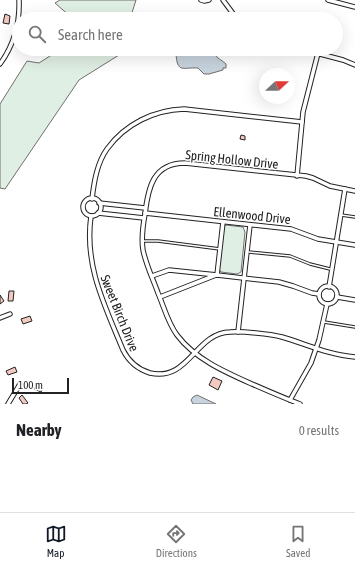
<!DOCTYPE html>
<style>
:root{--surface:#fff;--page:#f2f2f2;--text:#202124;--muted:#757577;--line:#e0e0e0;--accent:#111827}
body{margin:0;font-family:"Asap Condensed",sans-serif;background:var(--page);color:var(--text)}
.compass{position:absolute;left:259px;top:68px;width:36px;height:36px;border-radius:50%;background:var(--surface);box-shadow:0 4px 16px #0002;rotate:68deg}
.scale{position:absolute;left:12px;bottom:10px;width:57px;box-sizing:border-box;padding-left:4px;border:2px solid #222;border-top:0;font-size:11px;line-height:14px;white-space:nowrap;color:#222;-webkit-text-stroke:3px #fff;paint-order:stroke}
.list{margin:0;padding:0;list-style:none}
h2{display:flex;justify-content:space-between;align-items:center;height:52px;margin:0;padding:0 16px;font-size:17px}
h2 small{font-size:13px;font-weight:400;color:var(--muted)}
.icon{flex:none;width:22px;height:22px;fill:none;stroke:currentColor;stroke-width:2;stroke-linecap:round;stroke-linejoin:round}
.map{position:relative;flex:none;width:355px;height:404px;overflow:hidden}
.search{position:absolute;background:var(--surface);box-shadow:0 4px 16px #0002;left:12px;right:12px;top:12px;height:44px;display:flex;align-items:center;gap:10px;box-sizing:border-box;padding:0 14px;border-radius:22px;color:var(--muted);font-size:15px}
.sheet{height:108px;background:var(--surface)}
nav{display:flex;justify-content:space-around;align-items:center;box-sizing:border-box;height:56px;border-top:1px solid var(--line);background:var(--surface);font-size:11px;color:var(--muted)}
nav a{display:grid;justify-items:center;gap:2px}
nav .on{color:var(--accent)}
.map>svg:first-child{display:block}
</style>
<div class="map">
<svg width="355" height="404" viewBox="0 0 355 404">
<rect width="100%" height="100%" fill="#fff"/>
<g fill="#e0efe3" stroke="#6f6f6f">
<path d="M60,0H136L130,19H70L71,17L55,3Z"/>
<path d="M61,49H121L119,55L79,80L5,189L0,188V104L27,61L39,63Z"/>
<path d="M226,225L243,227L245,232L241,272L237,274L221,272L219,269L223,228Z"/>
</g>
<g fill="#c7d3dd" stroke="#6f6f6f">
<path d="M178,49H213C218,61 217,56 226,64V68H223V70L209,74H204L198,68C183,67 177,74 176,53L178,52Z"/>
<path d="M197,395L216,404H193L191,400L193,397Z"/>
</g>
<g fill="#f3c9c0" stroke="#222">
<path d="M5,14L10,16L9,24L3,23Z"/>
<path d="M241,135L245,136V140L240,139Z"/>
<path d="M9,291H14L13,301H8Z"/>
<path d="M0,295L4,301L0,304Z"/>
<path d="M30,316L32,321L23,324L21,319Z"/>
<path d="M15,367L17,372L8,375L6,371Z"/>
<path d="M213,377L222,381L218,390L209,385Z"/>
<path d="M36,385L43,388L41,392L34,389Z"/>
<path d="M22,395L28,403L26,404H23L19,398Z"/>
</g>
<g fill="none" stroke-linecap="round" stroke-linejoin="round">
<g stroke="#222" stroke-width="3.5">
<g id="lane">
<path d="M341,215L355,217"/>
<path d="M142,241H158L220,249"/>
<path d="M249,252L290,256L310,264L330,269"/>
<path d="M324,322L355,327"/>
</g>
</g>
<g stroke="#222" stroke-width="5.5">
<g id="street">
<path d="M201,0L204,1L209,0"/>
<path d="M223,0L237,19"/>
<path d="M328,0L355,7"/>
<path d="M301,49L343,60L355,65"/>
<path d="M0,64C13,46 20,23 19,0"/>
<path d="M297,176L303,112L318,53"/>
<circle cx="92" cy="207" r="9"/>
<path d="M92,199C94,182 97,163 107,149C125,124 154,110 184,109L302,122"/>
<path d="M99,203L145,208"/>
<path d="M98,213L144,218"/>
<path d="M145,213L291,229L318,239L355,245"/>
<path d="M91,216C84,266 105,306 123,350C129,362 137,369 150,373C189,382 195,333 230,332C242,331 270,334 282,337C306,344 329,355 355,357"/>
<path d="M217,275L223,222"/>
<path d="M152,276L169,270L217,275L279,282L293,286L312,293L319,294"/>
<circle cx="328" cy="295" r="9"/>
<path d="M329,287L345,189"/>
<path d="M160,297L216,275"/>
<path d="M337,297L355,300"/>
<path d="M0,318L10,314"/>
<path d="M238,332L250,225"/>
<path d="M290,400L311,363L319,340L327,304"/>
<path d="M8,404L20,384"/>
<path d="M300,404C284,398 268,391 252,384C225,372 195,359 177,335C168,323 164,307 158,293C153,279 146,265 143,250C141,238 143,225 145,214C148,188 153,163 185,163L306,176L313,178L330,186L355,191"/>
</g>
</g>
<use href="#lane" stroke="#fff" stroke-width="1.5"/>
<use href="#street" stroke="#fff" stroke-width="3.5"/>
</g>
<g text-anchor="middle" stroke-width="3" stroke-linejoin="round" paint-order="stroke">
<g font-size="13" fill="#222" stroke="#fff">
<text transform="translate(232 159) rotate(6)" y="5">Spring Hollow Drive</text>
<text transform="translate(252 215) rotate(6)" y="5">Ellenwood Drive</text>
<text transform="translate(120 313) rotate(68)" y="5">Sweet Birch Drive</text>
</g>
</g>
</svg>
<svg class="compass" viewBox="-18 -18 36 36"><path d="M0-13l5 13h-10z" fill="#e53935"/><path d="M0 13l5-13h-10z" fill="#757577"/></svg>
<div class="scale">100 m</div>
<div class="search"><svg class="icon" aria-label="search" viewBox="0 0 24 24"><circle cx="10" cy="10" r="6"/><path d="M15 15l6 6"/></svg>Search here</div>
</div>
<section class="sheet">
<h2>Nearby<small>0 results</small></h2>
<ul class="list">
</ul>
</section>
<nav>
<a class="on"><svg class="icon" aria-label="map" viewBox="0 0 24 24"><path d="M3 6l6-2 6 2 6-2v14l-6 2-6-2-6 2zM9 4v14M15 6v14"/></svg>Map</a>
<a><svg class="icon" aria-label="directions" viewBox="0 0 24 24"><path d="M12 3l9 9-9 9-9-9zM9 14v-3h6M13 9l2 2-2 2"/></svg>Directions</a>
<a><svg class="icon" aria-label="saved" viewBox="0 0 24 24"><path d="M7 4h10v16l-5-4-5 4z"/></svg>Saved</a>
</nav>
